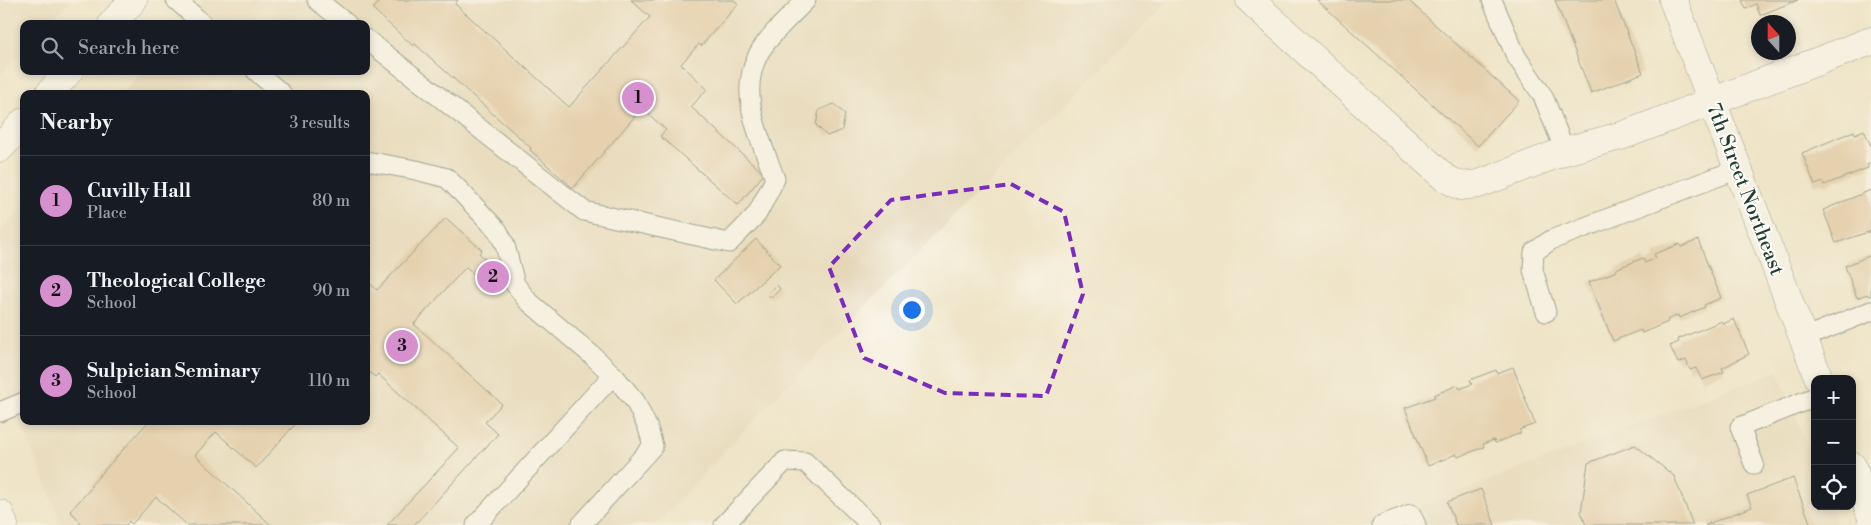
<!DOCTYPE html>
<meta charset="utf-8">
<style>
:root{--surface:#171b24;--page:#20242c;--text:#f1f3f6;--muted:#9ea1a6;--line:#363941;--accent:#d690ce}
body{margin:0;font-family:"Libre Bodoni",serif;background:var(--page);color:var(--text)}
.controls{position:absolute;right:15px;bottom:15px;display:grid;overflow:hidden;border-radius:10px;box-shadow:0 2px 8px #0003}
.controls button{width:45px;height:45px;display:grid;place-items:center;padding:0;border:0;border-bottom:1px solid var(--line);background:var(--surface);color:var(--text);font:25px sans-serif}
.compass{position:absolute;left:1751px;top:15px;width:45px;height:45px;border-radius:50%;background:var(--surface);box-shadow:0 2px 8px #0003;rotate:339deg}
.you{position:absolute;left:911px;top:309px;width:18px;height:18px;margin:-12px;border:4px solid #fff;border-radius:50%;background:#1a73e8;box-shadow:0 0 0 8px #1a73e833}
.badge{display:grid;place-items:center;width:32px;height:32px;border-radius:50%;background:var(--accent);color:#111;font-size:16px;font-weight:700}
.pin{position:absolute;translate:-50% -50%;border:2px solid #fff;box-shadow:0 1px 5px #0006}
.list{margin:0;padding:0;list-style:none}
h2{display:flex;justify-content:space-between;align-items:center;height:65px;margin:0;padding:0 20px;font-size:21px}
h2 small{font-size:16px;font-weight:400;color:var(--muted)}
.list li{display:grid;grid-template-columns:32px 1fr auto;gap:15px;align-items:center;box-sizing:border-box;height:90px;padding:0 20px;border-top:1px solid var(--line)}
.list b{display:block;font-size:19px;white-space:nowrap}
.list p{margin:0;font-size:16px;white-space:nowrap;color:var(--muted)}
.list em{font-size:16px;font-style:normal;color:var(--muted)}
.icon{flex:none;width:28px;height:28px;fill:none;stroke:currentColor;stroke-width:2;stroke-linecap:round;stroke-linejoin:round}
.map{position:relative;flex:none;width:1871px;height:525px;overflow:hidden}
.search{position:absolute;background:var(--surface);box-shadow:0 2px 8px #0003;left:20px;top:20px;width:350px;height:55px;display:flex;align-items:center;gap:12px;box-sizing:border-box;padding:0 18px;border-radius:10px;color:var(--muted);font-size:19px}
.panel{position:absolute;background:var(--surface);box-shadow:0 2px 8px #0003;left:20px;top:90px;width:350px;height:335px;border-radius:10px}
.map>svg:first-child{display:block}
</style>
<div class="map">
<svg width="1871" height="525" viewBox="0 0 1871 525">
<rect width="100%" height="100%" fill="#fdfcf7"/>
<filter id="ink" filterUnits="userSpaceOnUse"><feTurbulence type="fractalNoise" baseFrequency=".02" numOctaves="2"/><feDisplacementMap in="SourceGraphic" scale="10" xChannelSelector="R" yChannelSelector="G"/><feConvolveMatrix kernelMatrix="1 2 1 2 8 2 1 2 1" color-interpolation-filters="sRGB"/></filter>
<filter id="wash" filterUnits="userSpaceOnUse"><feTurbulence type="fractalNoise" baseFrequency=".0096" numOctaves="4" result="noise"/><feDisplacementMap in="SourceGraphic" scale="20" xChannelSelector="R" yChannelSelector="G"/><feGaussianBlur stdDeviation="1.12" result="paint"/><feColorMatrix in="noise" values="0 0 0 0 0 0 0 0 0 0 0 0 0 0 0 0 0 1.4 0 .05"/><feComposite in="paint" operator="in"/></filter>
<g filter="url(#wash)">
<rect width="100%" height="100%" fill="#efe4c7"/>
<g fill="#e4d6b7">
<path d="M0,0H70L48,24H24V49L0,75Z"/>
<path d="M205,0H299L327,24H184Z"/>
<path d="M301,0H1169L766,407L656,525H62L0,370V232L24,205V421H366V94H122L142,71H366V24H328Z"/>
<path d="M1778,371L1815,466V506H1830L1837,525H1393L1390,518Z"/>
</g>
<g id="blocks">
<g fill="#d9ba90">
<path d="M381,0H458L455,4L569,107L650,17L631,0H734L738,4L701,46L699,44L681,64L707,89L691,107L764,174L738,205L660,136L666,130L642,108L573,188L530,150L531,148L415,44L413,46L373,9Z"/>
<path d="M1317,0H1408L1519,101L1478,146Z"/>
<path d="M1555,0H1614L1643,73L1591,93Z"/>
<path d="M1742,0H1798L1760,15L1756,4L1746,9Z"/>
<path d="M834,104L845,114L842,130L827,136L816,125L819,110Z"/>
<path d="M1864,130L1871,146V163L1867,165L1868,168L1824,185L1823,182L1815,185L1802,153L1854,131L1855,134Z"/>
<path d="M1871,190V231L1836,243L1823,210Z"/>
<path d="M446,218L482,250L479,253L485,259L486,265L478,274H474L466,267L414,324L502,404L485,422L498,434L414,525H387L459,448L378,374L375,377L366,369V280L377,290Z"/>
<path d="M756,239L780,265L737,304L714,280Z"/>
<path d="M1698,240L1721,298L1704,305L1705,307L1679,318L1678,315L1667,320L1668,322L1642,333L1641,330L1613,341L1589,282L1617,271L1616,269L1643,258L1645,263L1656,258L1654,254L1680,244L1681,247Z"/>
<path d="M1871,255V295L1868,296L1867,294L1857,298L1845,266Z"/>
<path d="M777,285L780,289L771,298L767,294Z"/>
<path d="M1734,319L1749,354L1722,368L1724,372L1702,380L1696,368L1690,370L1686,360L1678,363L1670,346L1679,342L1678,339L1722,321L1723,324Z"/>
<path d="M1513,367L1535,424L1519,430L1521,433L1495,443L1494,440L1483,444L1484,447L1458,457L1456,454L1428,466L1405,408L1435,397L1434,395L1458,385L1460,389L1472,384L1470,380L1496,370L1497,373Z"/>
<path d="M149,421H298L256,468L216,432L195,455L271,525H187L156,497L132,524L129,521L126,525H80V521L70,511L92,487L90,486Z"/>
<path d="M1635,445L1674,476L1693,525H1586L1581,512L1588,463Z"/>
<path d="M1793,478L1811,525H1705L1752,507L1747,495Z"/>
<path d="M1481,489L1495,525H1456L1447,502Z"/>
</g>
</g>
</g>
<g filter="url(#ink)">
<use href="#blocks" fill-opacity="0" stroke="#3e564a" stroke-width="1"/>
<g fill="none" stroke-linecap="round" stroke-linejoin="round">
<g stroke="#3e564a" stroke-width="21">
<g id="lane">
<path d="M176,0L203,24"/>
<path d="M317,0L347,24"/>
<path d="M1492,0L1516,56L1543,96L1565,151"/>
<path d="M366,39L584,211L729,243L757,214L775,179C761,139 737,96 758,55C767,37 792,15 806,0"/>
<path d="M256,71L282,94"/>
<path d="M366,161L416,170L447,178L460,191L498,231L505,245L515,284L527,300L594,357L615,377L635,401L648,428L653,446L581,525"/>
<path d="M1546,312L1533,270L1534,252L1551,240L1738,169"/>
<path d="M1803,338L1871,311"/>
<path d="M0,412L24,402"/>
<path d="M1754,464L1740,427L1815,397"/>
<path d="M476,525L613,375"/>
<path d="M724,525L785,461L805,462L871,525"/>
<path d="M1382,525L1411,514L1416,525"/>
</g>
</g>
<g stroke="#3e564a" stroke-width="29">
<g id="street">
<path d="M1250,0L1445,178L1461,186L1479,184L1565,151L1624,135L1871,41"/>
<path d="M1673,0L1819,379"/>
<path d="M1852,466L1871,515"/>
</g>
</g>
<g stroke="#3e564a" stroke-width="29">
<path id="secondary" d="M0,514L4,525"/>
</g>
<g stroke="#3e564a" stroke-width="29">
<g id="primary">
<path d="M112,24L133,0"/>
<path d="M49,94L69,71"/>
<path d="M0,148L24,122"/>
</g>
</g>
<use href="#lane" stroke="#fff" stroke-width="19"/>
<use href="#street" stroke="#fff" stroke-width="28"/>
<use href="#secondary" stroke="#fff" stroke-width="28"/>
<use href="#primary" stroke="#fff" stroke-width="28"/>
</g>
</g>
<path d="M0 0H1871V525H0ZM1011,184L1064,212L1083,294L1046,396L945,393L864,358L829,267L891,200Z" fill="#efe4c7" fill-opacity=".55" fill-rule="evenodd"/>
<path fill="none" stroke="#7b2cbf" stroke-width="4" stroke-dasharray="10 6" stroke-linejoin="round" d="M1011,184L1064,212L1083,294L1046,396L945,393L864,358L829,267L891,200Z"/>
<g text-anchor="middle" stroke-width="4" stroke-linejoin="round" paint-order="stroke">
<g font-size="20" fill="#1f3d34" stroke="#fdfcf7">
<text transform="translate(1746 189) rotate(69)" y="7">7th Street Northeast</text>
</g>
</g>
</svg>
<div class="controls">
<button>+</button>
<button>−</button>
<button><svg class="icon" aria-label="locate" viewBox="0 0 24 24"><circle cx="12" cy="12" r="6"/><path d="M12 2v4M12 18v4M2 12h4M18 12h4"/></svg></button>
</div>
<svg class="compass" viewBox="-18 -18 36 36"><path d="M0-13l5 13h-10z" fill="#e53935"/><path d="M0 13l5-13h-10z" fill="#9ea1a6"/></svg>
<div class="you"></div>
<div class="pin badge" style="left:638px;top:98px">1</div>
<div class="pin badge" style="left:493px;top:277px">2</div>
<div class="pin badge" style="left:402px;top:346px">3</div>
<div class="search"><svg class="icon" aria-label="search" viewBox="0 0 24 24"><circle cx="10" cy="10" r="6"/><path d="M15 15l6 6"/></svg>Search here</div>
<section class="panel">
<h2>Nearby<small>3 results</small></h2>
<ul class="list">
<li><span class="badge">1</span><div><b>Cuvilly Hall</b><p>Place</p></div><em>80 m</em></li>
<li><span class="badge">2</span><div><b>Theological College</b><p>School</p></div><em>90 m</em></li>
<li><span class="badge">3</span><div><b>Sulpician Seminary</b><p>School</p></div><em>110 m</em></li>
</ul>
</section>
</div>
